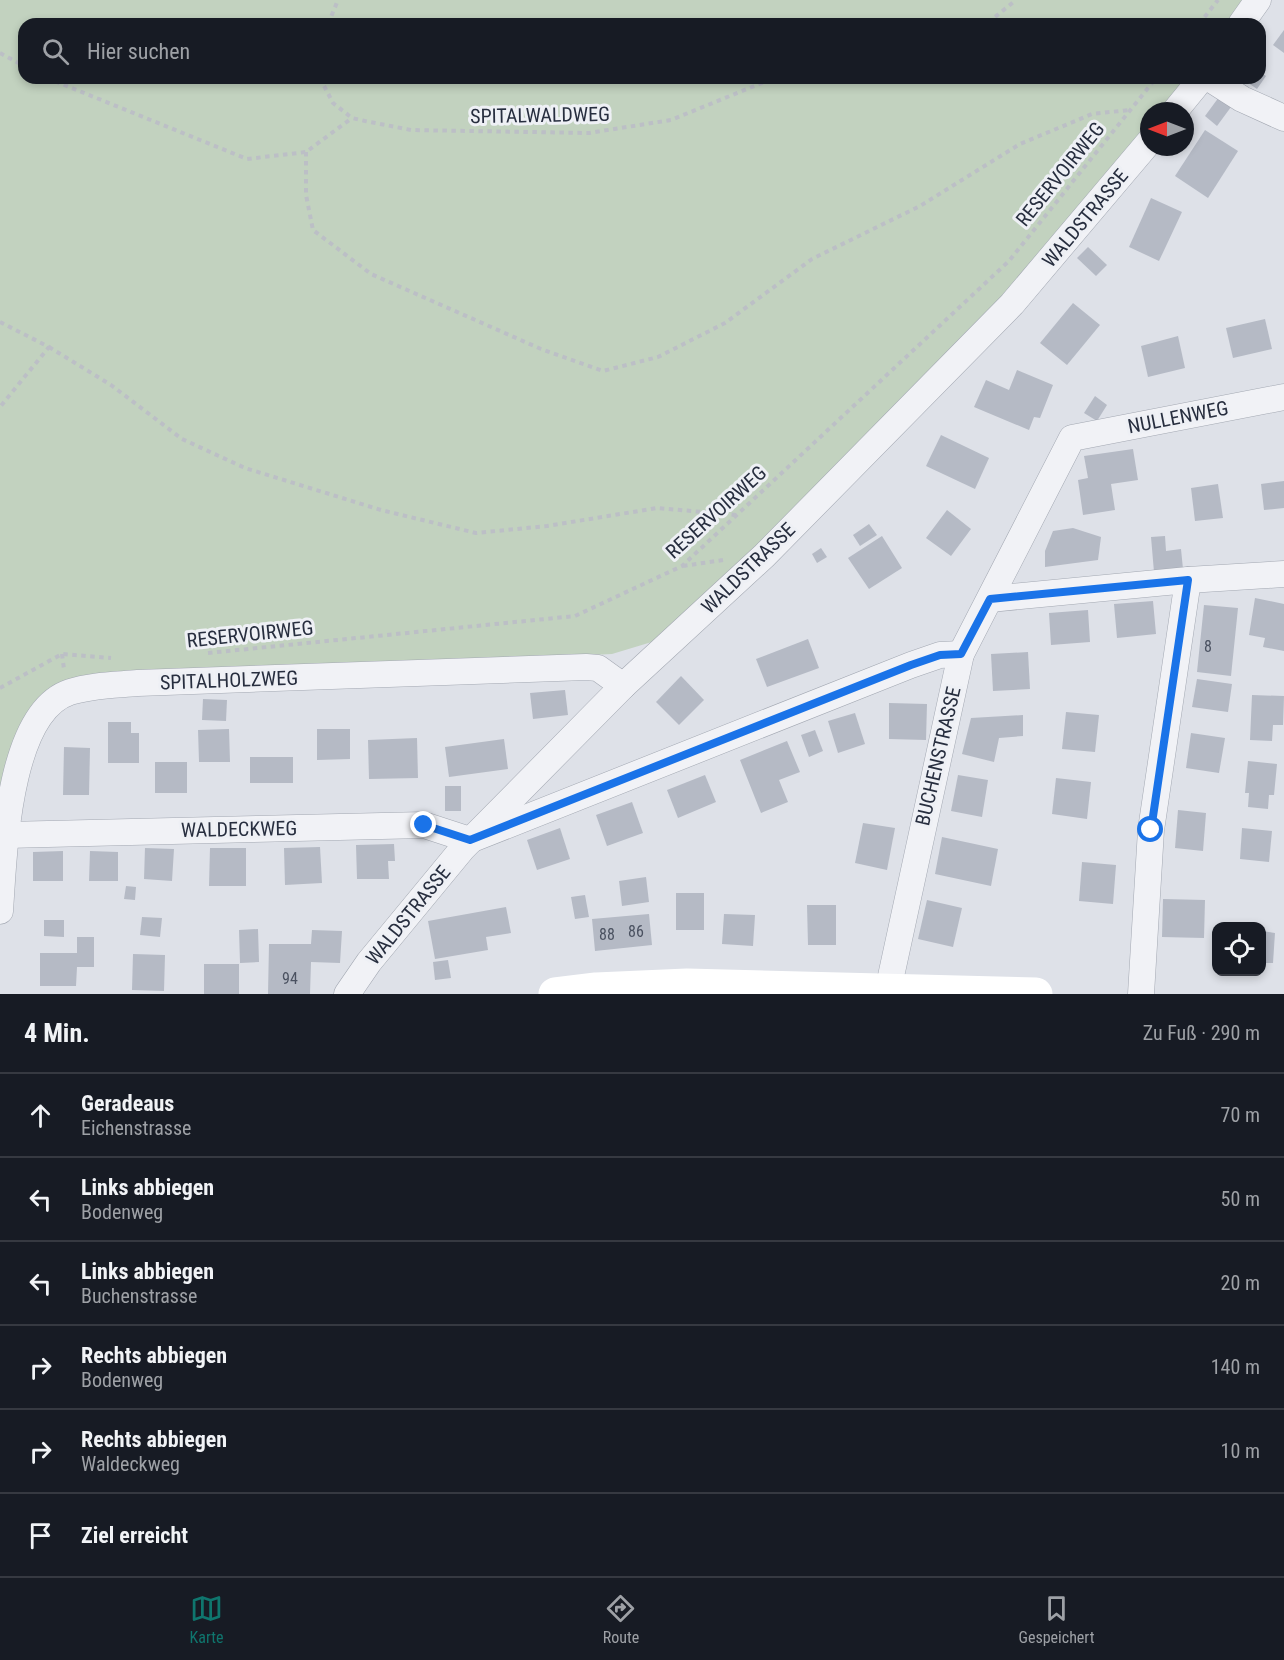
<!DOCTYPE html>
<html lang="de">
<meta charset="utf-8">
<style>
:root{--surface:#171b24;--page:#242831;--text:#f1f3f6;--muted:#9ea1a6;--line:#363941;--accent:#0f766e}
body{margin:0;font-family:"Roboto Condensed",sans-serif;background:var(--page);color:var(--text)}
.controls{position:absolute;right:18px;bottom:18px;display:grid;overflow:hidden;border-radius:12px;box-shadow:0 3px 9px #0003}
.controls button{width:54px;height:54px;display:grid;place-items:center;padding:0;border:0;border-bottom:2px solid var(--line);background:var(--surface);color:var(--text);font:30px sans-serif}
.compass{position:absolute;left:1140px;top:102px;width:54px;height:54px;border-radius:50%;background:var(--surface);box-shadow:0 3px 9px #0003;rotate:270deg}
.stop{position:absolute;width:18px;height:18px;margin:-14px;border:4px solid #1a73e8;border-radius:50%;background:#fff}
.stop.end{background:#1a73e8;border-color:#fff;box-shadow:0 2px 6px #0008}
.list{margin:0;padding:0;list-style:none}
h2{display:flex;justify-content:space-between;align-items:center;height:78px;margin:0;padding:0 24px;font-size:26px}
h2 small{font-size:20px;font-weight:400;color:var(--muted)}
.list li{display:grid;grid-template-columns:39px 1fr auto;gap:18px;align-items:center;box-sizing:border-box;height:84px;padding:0 24px;border-top:2px solid var(--line)}
.list b{display:block;font-size:22px;white-space:nowrap}
.list p{margin:0;font-size:20px;white-space:nowrap;color:var(--muted)}
.list em{font-size:20px;font-style:normal;color:var(--muted)}
.icon{flex:none;width:33px;height:33px;fill:none;stroke:currentColor;stroke-width:2;stroke-linecap:round;stroke-linejoin:round}
.map{position:relative;flex:none;width:1284px;height:994px;overflow:hidden}
.search{position:absolute;background:var(--surface);box-shadow:0 3px 9px #0003;left:18px;right:18px;top:18px;height:66px;display:flex;align-items:center;gap:15px;box-sizing:border-box;padding:0 21px;border-radius:18px;color:var(--muted);font-size:22px}
.sheet{height:582px;background:var(--surface)}
nav{display:flex;justify-content:space-around;align-items:center;box-sizing:border-box;height:84px;border-top:2px solid var(--line);background:var(--surface);font-size:16px;color:var(--muted)}
nav a{display:grid;justify-items:center;gap:3px}
nav .on{color:var(--accent)}
.map>svg:first-child{display:block}
</style>
<div class="map">
<svg width="1284" height="994" viewBox="0 0 1284 994">
<rect width="100%" height="100%" fill="#dee1e8"/>
<path fill="#c2d2bf" d="M0,0H1258L1241,24H24V78H1202L1175,111H1149V142L765,555L655,641L612,654L118,679L64,686L0,821Z"/>
<g fill="#b5bac5">
<path d="M1284,30V53L1273,45Z"/>
<path d="M1260,72L1266,76L1257,89L1241,78H1260Z"/>
<path d="M1219,97L1231,107L1217,126L1205,116Z"/>
<path d="M1205,130L1238,151L1208,198L1175,176Z"/>
<path d="M1151,198L1182,212L1159,261L1129,247Z"/>
<path d="M1088,247L1107,265L1096,276L1077,258Z"/>
<path d="M1073,303L1100,325L1067,365L1040,343Z"/>
<path d="M1265,319L1272,349L1233,358L1226,328Z"/>
<path d="M1178,336L1185,368L1148,377L1141,346Z"/>
<path d="M1017,370L1053,385L1040,418L1034,417L1029,430L974,407L986,380L1009,390Z"/>
<path d="M1095,396L1107,405L1097,421L1084,413Z"/>
<path d="M941,435L989,458L975,489L926,466Z"/>
<path d="M1133,449L1138,480L1111,484L1115,510L1083,515L1078,480L1088,478L1084,456Z"/>
<path d="M1284,481V508L1264,510L1261,484Z"/>
<path d="M1218,484L1223,518L1195,521L1191,488Z"/>
<path d="M947,510L971,529L951,556L926,538Z"/>
<path d="M869,524L877,535L860,546L853,535Z"/>
<path d="M1073,528L1101,537L1098,560L1045,567V551L1053,531Z"/>
<path d="M882,536L902,568L869,589L848,558Z"/>
<path d="M1165,536L1166,551L1181,549L1183,569L1154,572L1151,537Z"/>
<path d="M821,548L827,557L817,563L812,554Z"/>
<path d="M1255,598L1284,604V651L1263,647L1265,638L1249,635Z"/>
<path d="M1153,601L1156,634L1117,638L1114,604Z"/>
<path d="M1204,605L1238,608L1231,676L1197,672Z"/>
<path d="M1088,610L1090,642L1051,645L1049,613Z"/>
<path d="M808,639L819,668L767,687L756,659Z"/>
<path d="M1028,652L1030,689L993,691L991,654Z"/>
<path d="M681,676L704,700L679,725L656,702Z"/>
<path d="M1197,679L1232,684L1228,712L1192,707Z"/>
<path d="M565,690L568,715L533,719L530,693Z"/>
<path d="M1252,695L1284,696L1283,725H1273L1272,741L1250,740Z"/>
<path d="M203,699L227,700L226,721L202,720Z"/>
<path d="M889,703L927,704L926,740L889,739Z"/>
<path d="M1066,712L1099,715L1095,752L1062,749Z"/>
<path d="M855,713L865,744L838,753L828,721Z"/>
<path d="M1023,715V736L999,738L994,762L962,754L971,718Z"/>
<path d="M108,722H131V733H139V763H108Z"/>
<path d="M229,729L230,762H199L198,730Z"/>
<path d="M317,729H350V759L317,760Z"/>
<path d="M815,730L823,751L809,757L801,735Z"/>
<path d="M1191,733L1225,738L1219,773L1186,768Z"/>
<path d="M417,738L418,778L369,779L368,740Z"/>
<path d="M504,739L508,769L449,777L445,747Z"/>
<path d="M787,741L800,772L779,780L788,802L761,813L740,760Z"/>
<path d="M64,747L90,748L89,795H63Z"/>
<rect x="250" y="757" width="43" height="26"/>
<path d="M1248,761L1277,764L1274,795H1269L1268,809L1248,807L1249,793H1245Z"/>
<rect x="155" y="762" width="32" height="31"/>
<path d="M705,775L716,802L678,818L667,790Z"/>
<path d="M958,775L988,780L982,817L951,811Z"/>
<path d="M1056,778L1091,782L1087,819L1052,814Z"/>
<rect x="445" y="786" width="16" height="25"/>
<path d="M632,802L643,833L607,846L596,815Z"/>
<path d="M1178,810L1206,813L1203,851L1175,848Z"/>
<path d="M863,823L895,828L887,870L855,863Z"/>
<path d="M560,828L570,859L537,870L527,840Z"/>
<path d="M1242,828L1272,831L1269,862L1240,859Z"/>
<path d="M942,837L998,849L991,886L935,874Z"/>
<path d="M394,844L395,861H388L389,879H357L356,845Z"/>
<path d="M320,847L322,883L285,885L284,848Z"/>
<path d="M145,848L174,849L172,881L144,879Z"/>
<path d="M210,848H246V886H209Z"/>
<path d="M63,851V881H33V852Z"/>
<path d="M90,851L118,852V881H89Z"/>
<path d="M1082,862L1116,865L1113,904L1079,901Z"/>
<path d="M646,877L649,902L622,906L619,881Z"/>
<path d="M126,886L136,887L135,900L124,899Z"/>
<rect x="676" y="893" width="28" height="37"/>
<path d="M585,895L589,917L575,919L571,897Z"/>
<path d="M1163,899L1205,900L1204,938L1162,937Z"/>
<path d="M927,900L962,908L953,947L918,939Z"/>
<path d="M807,905H836V945H808Z"/>
<path d="M506,907L511,933L486,937L488,950L435,959L428,921Z"/>
<path d="M649,914L652,945L595,951L592,919Z"/>
<path d="M724,914L755,915L753,946L722,944Z"/>
<path d="M142,917L162,918L160,937L140,935Z"/>
<path d="M44,920H64V937L44,936Z"/>
<path d="M258,929L259,962L240,963L239,930Z"/>
<path d="M312,930L342,931L340,963L311,962L310,994H268L269,944H311Z"/>
<path d="M1262,931L1275,933L1273,963H1262Z"/>
<path d="M77,937H94V967H77L76,986H40V953H77Z"/>
<path d="M133,954L165,955L164,991L132,990Z"/>
<path d="M448,960L451,978L435,980L433,962Z"/>
<rect x="204" y="964" width="35" height="30"/>
</g>
<g fill="none" stroke-linecap="round" stroke-linejoin="round">
<g stroke="#a3a8b2" stroke-width="27">
<g id="street">
<path d="M1241,24L1258,0"/>
<path d="M1209,78L1242,99L1284,118"/>
<path d="M1175,111L1202,78"/>
<path d="M990,599L1188,580L1284,574"/>
<path d="M6,835L424,825L470,840L911,665L940,655L961,654"/>
<path d="M0,911C4,857 7,713 70,692C91,685 116,685 138,683L586,667L598,668L623,686"/>
<path d="M888,990L961,654L1072,438L1284,397"/>
<path d="M347,994L369,962L463,848L623,686L765,555L1012,304L1149,142"/>
<path d="M1141,994L1151,830L1188,580"/>
</g>
</g>
<g stroke="#bcbfc6" stroke-width="4" stroke-dasharray="4.5 4.5" stroke-linecap="butt">
<path d="M328,24L338,0"/>
<path d="M979,24L990,21L1016,0"/>
<path d="M1199,24L1218,0"/>
<path d="M0,53L24,66"/>
<path d="M47,78L247,159L306,152L352,118"/>
<path d="M320,78L333,103L352,118L365,121L411,130L589,133L671,120L774,78"/>
<path d="M306,152V195L313,230L371,274L541,349L603,371L658,357L725,323L812,259L920,206L1020,144L1092,114L1129,110"/>
<path d="M0,322L49,347L0,407"/>
<path d="M49,347L111,385L182,439L245,468L381,510L476,533L547,526L657,508L737,515"/>
<path d="M683,566L723,560"/>
<path d="M208,653L575,616L682,566L1009,261L1156,78"/>
<path d="M62,654L64,669"/>
<path d="M0,688L62,654L111,658"/>
</g>
<use href="#street" stroke="#f1f2f6" stroke-width="26"/>
<path stroke="#fff" stroke-width="33" d="M555,994L596,989L687,985L1036,994"/>
</g>
<g fill="none" stroke-linecap="round" stroke-linejoin="round">
<path stroke="#1a73e8" stroke-width="8" d="M424,825L470,840L911,665L940,655L961,654L990,599L1188,580L1151,830"/>
</g>
<g text-anchor="middle" stroke-width="6" stroke-linejoin="round" paint-order="stroke">
<g font-size="16" fill="#4a5160">
<text x="1208" y="652">8</text>
<text x="636" y="937">86</text>
<text x="607" y="940">88</text>
<text x="290" y="984">94</text>
</g>
<g font-size="20" fill="#272e3f" stroke="#eef0f5">
<text transform="translate(540 115) rotate(-1)" y="7">SPITALWALDWEG</text>
<text transform="translate(1060 174) rotate(-51)" y="7">RESERVOIRWEG</text>
<text transform="translate(1085 218) rotate(-50)" y="7">WALDSTRASSE</text>
<text transform="translate(1178 417) rotate(-11)" y="7">NULLENWEG</text>
<text transform="translate(716 512) rotate(-42)" y="7">RESERVOIRWEG</text>
<text transform="translate(748 568) rotate(-44)" y="7">WALDSTRASSE</text>
<text transform="translate(250 634) rotate(-6)" y="7">RESERVOIRWEG</text>
<text transform="translate(229 680) rotate(-2)" y="7">SPITALHOLZWEG</text>
<text transform="translate(938 756) rotate(-77)" y="7">BUCHENSTRASSE</text>
<text transform="translate(239 829) rotate(-1)" y="7">WALDECKWEG</text>
<text transform="translate(408 915) rotate(-51)" y="7">WALDSTRASSE</text>
</g>
</g>
</svg>
<div class="controls">
<button><svg class="icon" aria-label="locate" viewBox="0 0 24 24"><circle cx="12" cy="12" r="6"/><path d="M12 2v4M12 18v4M2 12h4M18 12h4"/></svg></button>
</div>
<svg class="compass" viewBox="-18 -18 36 36"><path d="M0-13l5 13h-10z" fill="#e53935"/><path d="M0 13l5-13h-10z" fill="#9ea1a6"/></svg>
<div class="stop" style="left:1151px;top:830px"></div>
<div class="stop end" style="left:424px;top:825px"></div>
<div class="search"><svg class="icon" aria-label="search" viewBox="0 0 24 24"><circle cx="10" cy="10" r="6"/><path d="M15 15l6 6"/></svg>Hier suchen</div>
</div>
<section class="sheet">
<h2>4 Min.<small>Zu Fuß · 290 m</small></h2>
<ul class="list">
<li><svg class="icon" aria-label="ahead" viewBox="0 0 24 24"><path d="M12 20V5M6 11l6-6 6 6"/></svg><div><b>Geradeaus</b><p>Eichenstrasse</p></div><em>70 m</em></li>
<li><svg class="icon" aria-label="left" viewBox="0 0 24 24"><path d="M17 20v-9H6M10 6l-5 5 5 5"/></svg><div><b>Links abbiegen</b><p>Bodenweg</p></div><em>50 m</em></li>
<li><svg class="icon" aria-label="left" viewBox="0 0 24 24"><path d="M17 20v-9H6M10 6l-5 5 5 5"/></svg><div><b>Links abbiegen</b><p>Buchenstrasse</p></div><em>20 m</em></li>
<li><svg class="icon" aria-label="right" viewBox="0 0 24 24"><path d="M7 20v-9h11M14 6l5 5-5 5"/></svg><div><b>Rechts abbiegen</b><p>Bodenweg</p></div><em>140 m</em></li>
<li><svg class="icon" aria-label="right" viewBox="0 0 24 24"><path d="M7 20v-9h11M14 6l5 5-5 5"/></svg><div><b>Rechts abbiegen</b><p>Waldeckweg</p></div><em>10 m</em></li>
<li><svg class="icon" aria-label="arrive" viewBox="0 0 24 24"><path d="M6 21V4h12l-3 4 3 4H6"/></svg><div><b>Ziel erreicht</b></div></li>
</ul>
</section>
<nav>
<a class="on"><svg class="icon" aria-label="map" viewBox="0 0 24 24"><path d="M3 6l6-2 6 2 6-2v14l-6 2-6-2-6 2zM9 4v14M15 6v14"/></svg>Karte</a>
<a><svg class="icon" aria-label="directions" viewBox="0 0 24 24"><path d="M12 3l9 9-9 9-9-9zM9 14v-3h6M13 9l2 2-2 2"/></svg>Route</a>
<a><svg class="icon" aria-label="saved" viewBox="0 0 24 24"><path d="M7 4h10v16l-5-4-5 4z"/></svg>Gespeichert</a>
</nav>
